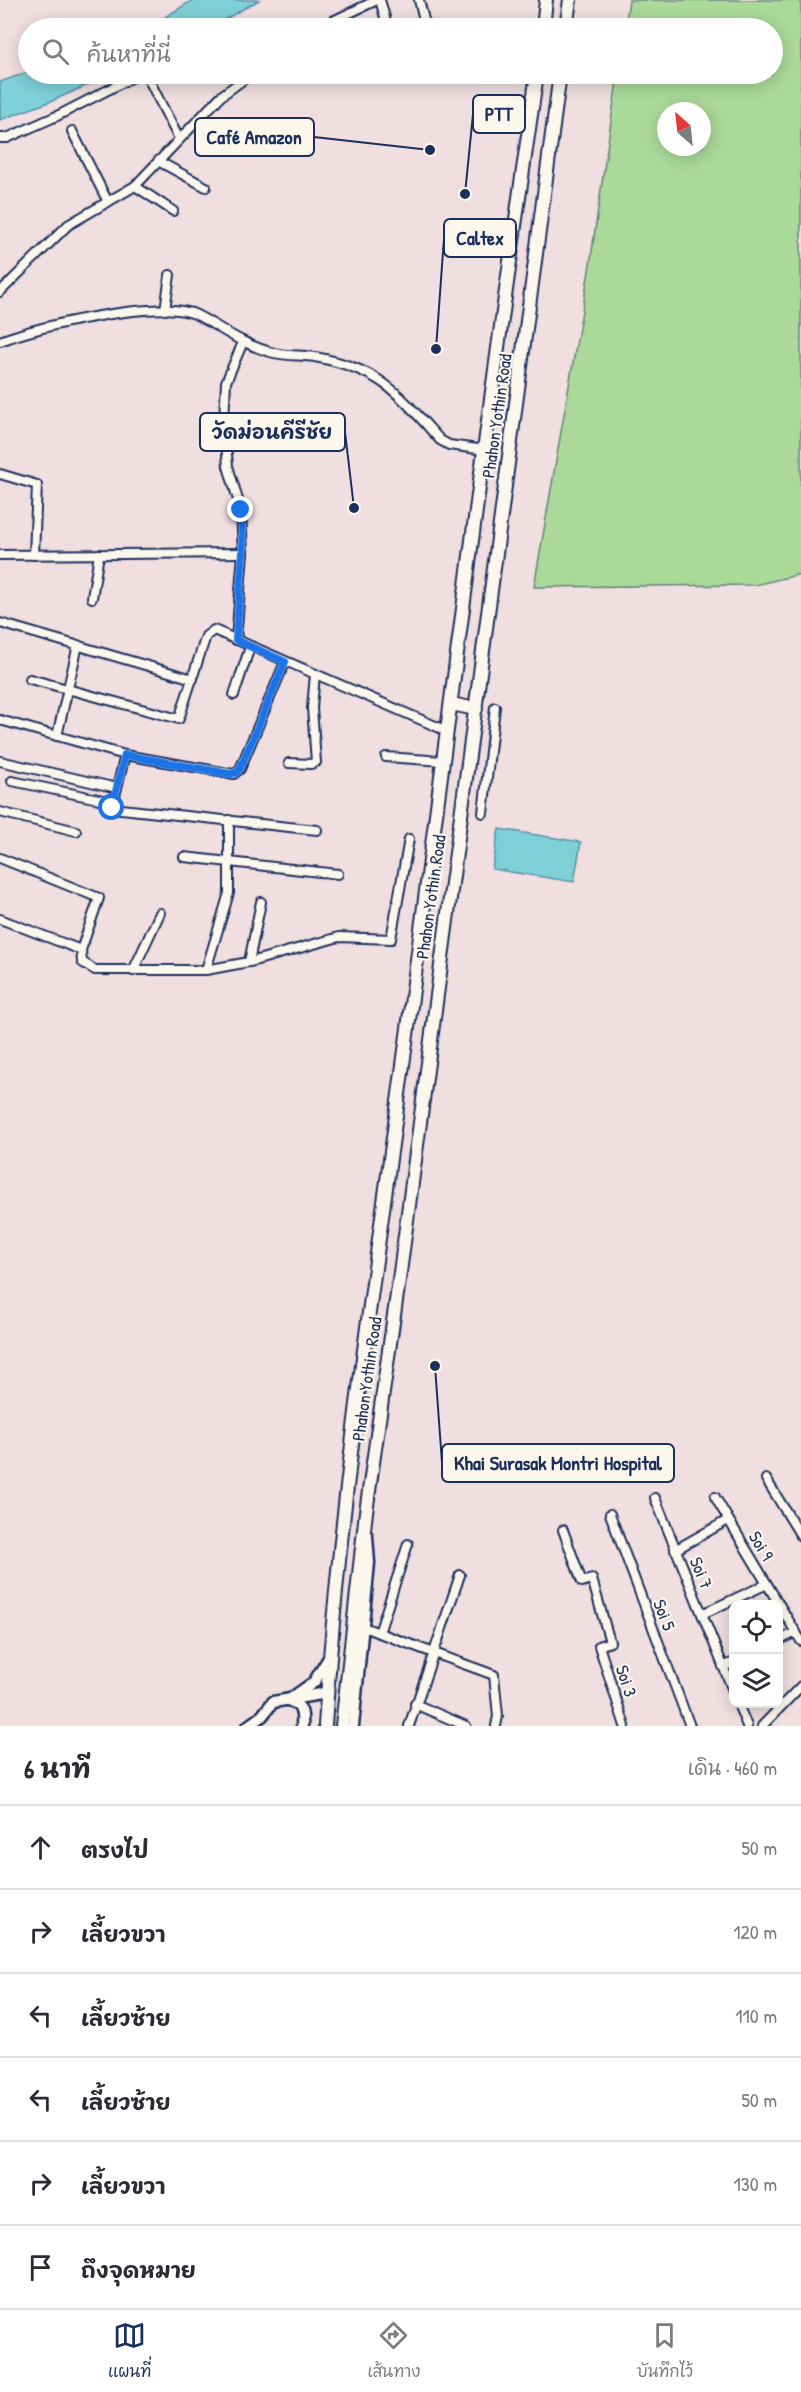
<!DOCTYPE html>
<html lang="th">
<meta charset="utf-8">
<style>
:root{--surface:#fff;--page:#f7f7f7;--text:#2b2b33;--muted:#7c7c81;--line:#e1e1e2;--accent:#1b2f5e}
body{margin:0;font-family:"Patrick Hand","Playpen Sans Thai",sans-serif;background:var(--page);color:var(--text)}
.controls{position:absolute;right:18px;bottom:18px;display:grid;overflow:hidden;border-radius:12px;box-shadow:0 3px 15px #0003}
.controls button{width:54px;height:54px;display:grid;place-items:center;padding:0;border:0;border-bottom:2px solid var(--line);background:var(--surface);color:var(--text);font:30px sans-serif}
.compass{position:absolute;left:657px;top:102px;width:54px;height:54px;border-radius:50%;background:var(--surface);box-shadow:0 3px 15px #0003;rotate:333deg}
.stop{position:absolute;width:18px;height:18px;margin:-14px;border:4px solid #1a73e8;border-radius:50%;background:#fff}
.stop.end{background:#1a73e8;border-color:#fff;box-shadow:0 2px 6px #0008}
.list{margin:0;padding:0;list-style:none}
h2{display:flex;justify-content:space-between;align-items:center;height:78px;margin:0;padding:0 24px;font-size:26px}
h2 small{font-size:20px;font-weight:400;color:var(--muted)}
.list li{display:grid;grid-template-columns:39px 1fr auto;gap:18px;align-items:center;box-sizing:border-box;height:84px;padding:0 24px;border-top:2px solid var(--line)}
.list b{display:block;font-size:22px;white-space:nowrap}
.list em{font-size:20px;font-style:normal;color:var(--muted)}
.icon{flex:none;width:33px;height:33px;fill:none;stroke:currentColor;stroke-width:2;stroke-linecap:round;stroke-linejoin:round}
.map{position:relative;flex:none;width:801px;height:1726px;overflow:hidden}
.search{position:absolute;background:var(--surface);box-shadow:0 3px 15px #0003;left:18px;right:18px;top:18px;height:66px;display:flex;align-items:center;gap:15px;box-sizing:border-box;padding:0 21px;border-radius:33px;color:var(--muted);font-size:22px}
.sheet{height:582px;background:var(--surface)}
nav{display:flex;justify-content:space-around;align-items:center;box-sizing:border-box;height:84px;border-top:2px solid var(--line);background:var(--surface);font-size:16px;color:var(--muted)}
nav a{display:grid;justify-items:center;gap:3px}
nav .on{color:var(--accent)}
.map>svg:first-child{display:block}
</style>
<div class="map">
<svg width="801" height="1726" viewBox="0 0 801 1726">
<rect width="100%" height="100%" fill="#f0dee0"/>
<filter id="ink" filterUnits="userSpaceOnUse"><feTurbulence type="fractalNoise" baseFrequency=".0167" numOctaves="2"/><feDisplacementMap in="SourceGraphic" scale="12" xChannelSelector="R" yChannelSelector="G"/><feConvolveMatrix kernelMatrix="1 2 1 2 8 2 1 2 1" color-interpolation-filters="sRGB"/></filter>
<g filter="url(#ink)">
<path fill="#aad999" stroke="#62847c" stroke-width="1.5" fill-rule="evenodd" d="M629,0H801V574L755,585L534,587L589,271L618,74H772V28H625ZM666,111H702V147H666Z"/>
<g fill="#7ed0d7" stroke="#5690a7" stroke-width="1.5">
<path d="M193,0H259L210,28H147Z"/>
<path d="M28,72V74H112L52,101L0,120V82Z"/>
<path d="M499,829L581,842L574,882L492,869Z"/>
</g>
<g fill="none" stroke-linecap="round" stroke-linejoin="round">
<g stroke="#1b2f5e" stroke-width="12">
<g id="minor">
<path d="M380,0L388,28"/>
<path d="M419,0L426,28"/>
<path d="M318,28L377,0"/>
<path d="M146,74L179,139"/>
<path d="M72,131L108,202"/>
<path d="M0,138H7L59,115L139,74"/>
<path d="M158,161L206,187"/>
<path d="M135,186L173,211"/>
<path d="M0,292L68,225L135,186L221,96L251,74"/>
<path d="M165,310L170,275"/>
<path d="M0,341C41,326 152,300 192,313C200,316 209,322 216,326C234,337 253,348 274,353C287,356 301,355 315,357C381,369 398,393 440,440L449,445L485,450"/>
<path d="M0,474L37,485L34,555"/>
<path d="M0,555L243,553"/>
<path d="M92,598L99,554"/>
<path d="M0,623L193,679"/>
<path d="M236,640L243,553L241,510L228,466L224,420L226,382L243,342"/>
<path d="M30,679L179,719L206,636L214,630L447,731"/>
<path d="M234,695L250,647"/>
<path d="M0,720L125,755L234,774L240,769L285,662"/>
<path d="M57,736L78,645"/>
<path d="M125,755L112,808L317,830"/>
<path d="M386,757L443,761"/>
<path d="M0,761L117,788"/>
<path d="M289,763L311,764L316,762L312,708L315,674"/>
<path d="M12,781L113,802"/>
<path d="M0,812L76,831"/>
<path d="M483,813L495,707"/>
<path d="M184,857L338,874"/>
<path d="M0,858L99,898L81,950L82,962L95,970H206L254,961L339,937L391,939L409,839"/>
<path d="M0,919L81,950"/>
<path d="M249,962L261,902"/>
<path d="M206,970L229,893V820"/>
<path d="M133,971L160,913"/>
<path d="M766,1479L801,1536"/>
<path d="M715,1497L801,1641"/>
<path d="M655,1498L734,1693"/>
<path d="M610,1514L690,1726"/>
<path d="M563,1530L582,1582L592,1579L610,1642L599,1646L625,1726"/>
<path d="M675,1550L728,1520"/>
<path d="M702,1614L767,1584"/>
<path d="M363,1627L494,1675L498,1716L496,1726"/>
<path d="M379,1633L408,1544"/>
<path d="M778,1641L796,1632"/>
<path d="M723,1667L734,1662"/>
<path d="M415,1704L466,1726"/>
<path d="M738,1704L747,1726"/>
<path d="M409,1726L460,1575"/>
<path d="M762,1726L801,1686"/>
</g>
</g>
<g stroke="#1b2f5e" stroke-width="15">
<g id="major">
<path d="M293,1697L314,1682L329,1658"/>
<path d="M288,1700C302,1705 303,1712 302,1726"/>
<path d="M248,1726L262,1716L273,1702L327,1693"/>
<path d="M353,1726L369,1563L367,1536"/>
</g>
</g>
<g stroke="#1b2f5e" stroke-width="16">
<g id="highway">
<path d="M543,28L546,0"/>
<path d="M566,28L570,0"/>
<path d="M451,704L476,709"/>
<path d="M325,1726C340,1493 377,1259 408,1028C450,710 490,391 537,74"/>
<path d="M342,1726L366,1512L399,1280L560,74"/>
</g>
</g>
<use href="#minor" stroke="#fbf7ec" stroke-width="8"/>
<use href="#major" stroke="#fbf7ec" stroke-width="10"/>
<use href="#highway" stroke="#fbf7ec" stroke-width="12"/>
</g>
</g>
<g fill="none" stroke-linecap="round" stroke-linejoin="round" filter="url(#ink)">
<path stroke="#1a73e8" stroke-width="8" d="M112,808L125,755L230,774L236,773L240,769L285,662L236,640L243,553L241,510"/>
</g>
<g text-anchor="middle" stroke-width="4.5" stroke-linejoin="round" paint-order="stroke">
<g font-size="18" fill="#1b2f5e" stroke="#fbf7ec">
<text transform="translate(497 416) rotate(-82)" y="6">Phahon Yothin Road</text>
<text transform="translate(431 897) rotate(-82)" y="6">Phahon Yothin Road</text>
<text transform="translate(367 1379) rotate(-82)" y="6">Phahon Yothin Road</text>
<text transform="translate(761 1546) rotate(59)" y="6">Soi 9</text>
<text transform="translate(701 1573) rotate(68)" y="6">Soi 7</text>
<text transform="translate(664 1615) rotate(69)" y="6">Soi 5</text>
<text transform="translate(626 1681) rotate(72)" y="6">Soi 3</text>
</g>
</g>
<path fill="none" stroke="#1b2f5e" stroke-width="2" d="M465 194L473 114M430 150L314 137M436 349L444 238M354 508L345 432M435 1366L442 1463"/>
<g fill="#1b2f5e" stroke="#fbf7ec" stroke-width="2">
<circle cx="465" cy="194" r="6"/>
<circle cx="430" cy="150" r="6"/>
<circle cx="436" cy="349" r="6"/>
<circle cx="354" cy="508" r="6"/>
<circle cx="435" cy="1366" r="6"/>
</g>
<g fill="#fbf7ec" stroke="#1b2f5e" stroke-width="2">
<rect x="473" y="95" width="52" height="38" rx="6"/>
<rect x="195" y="118" width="119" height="38" rx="6"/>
<rect x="444" y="219" width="72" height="38" rx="6"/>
<rect x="200" y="413" width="145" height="38" rx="6"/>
<rect x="442" y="1444" width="232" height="38" rx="6"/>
</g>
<g font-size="20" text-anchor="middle" font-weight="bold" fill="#1b2f5e">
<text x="499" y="121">PTT</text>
<text x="254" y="144">Café Amazon</text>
<text x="480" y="245">Caltex</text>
<text x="272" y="439">วัดม่อนคีรีชัย</text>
<text x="558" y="1470">Khai Surasak Montri Hospital</text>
</g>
</svg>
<div class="controls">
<button><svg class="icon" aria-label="locate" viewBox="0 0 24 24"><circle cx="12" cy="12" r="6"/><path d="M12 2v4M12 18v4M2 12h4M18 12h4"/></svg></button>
<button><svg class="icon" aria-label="layers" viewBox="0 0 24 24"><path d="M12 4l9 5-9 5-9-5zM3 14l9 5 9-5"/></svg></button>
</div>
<svg class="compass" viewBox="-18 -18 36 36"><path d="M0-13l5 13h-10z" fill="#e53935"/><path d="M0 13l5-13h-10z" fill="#7c7c81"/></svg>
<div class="stop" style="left:112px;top:808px"></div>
<div class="stop end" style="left:241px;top:510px"></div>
<div class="search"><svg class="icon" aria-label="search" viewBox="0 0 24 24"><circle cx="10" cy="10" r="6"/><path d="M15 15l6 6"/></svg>ค้นหาที่นี่</div>
</div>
<section class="sheet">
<h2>6 นาที<small>เดิน · 460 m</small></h2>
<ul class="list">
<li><svg class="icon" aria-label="ahead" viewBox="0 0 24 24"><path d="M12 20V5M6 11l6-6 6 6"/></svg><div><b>ตรงไป</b></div><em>50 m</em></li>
<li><svg class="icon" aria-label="right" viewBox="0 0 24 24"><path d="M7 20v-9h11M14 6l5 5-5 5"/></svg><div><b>เลี้ยวขวา</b></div><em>120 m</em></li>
<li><svg class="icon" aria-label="left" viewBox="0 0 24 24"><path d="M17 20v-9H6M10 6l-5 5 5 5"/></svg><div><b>เลี้ยวซ้าย</b></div><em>110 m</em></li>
<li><svg class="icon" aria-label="left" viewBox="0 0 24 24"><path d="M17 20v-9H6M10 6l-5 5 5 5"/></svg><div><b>เลี้ยวซ้าย</b></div><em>50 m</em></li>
<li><svg class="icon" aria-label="right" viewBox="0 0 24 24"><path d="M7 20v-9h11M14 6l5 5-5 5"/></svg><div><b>เลี้ยวขวา</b></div><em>130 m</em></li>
<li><svg class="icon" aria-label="arrive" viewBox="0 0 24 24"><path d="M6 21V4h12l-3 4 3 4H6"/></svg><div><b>ถึงจุดหมาย</b></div></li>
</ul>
</section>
<nav>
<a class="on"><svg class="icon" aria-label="map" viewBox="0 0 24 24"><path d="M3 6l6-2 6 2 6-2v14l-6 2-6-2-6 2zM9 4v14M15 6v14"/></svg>แผนที่</a>
<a><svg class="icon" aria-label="directions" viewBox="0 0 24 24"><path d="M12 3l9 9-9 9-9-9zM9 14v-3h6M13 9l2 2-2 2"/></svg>เส้นทาง</a>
<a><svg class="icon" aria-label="saved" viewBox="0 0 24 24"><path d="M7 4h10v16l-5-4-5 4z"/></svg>บันทึกไว้</a>
</nav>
